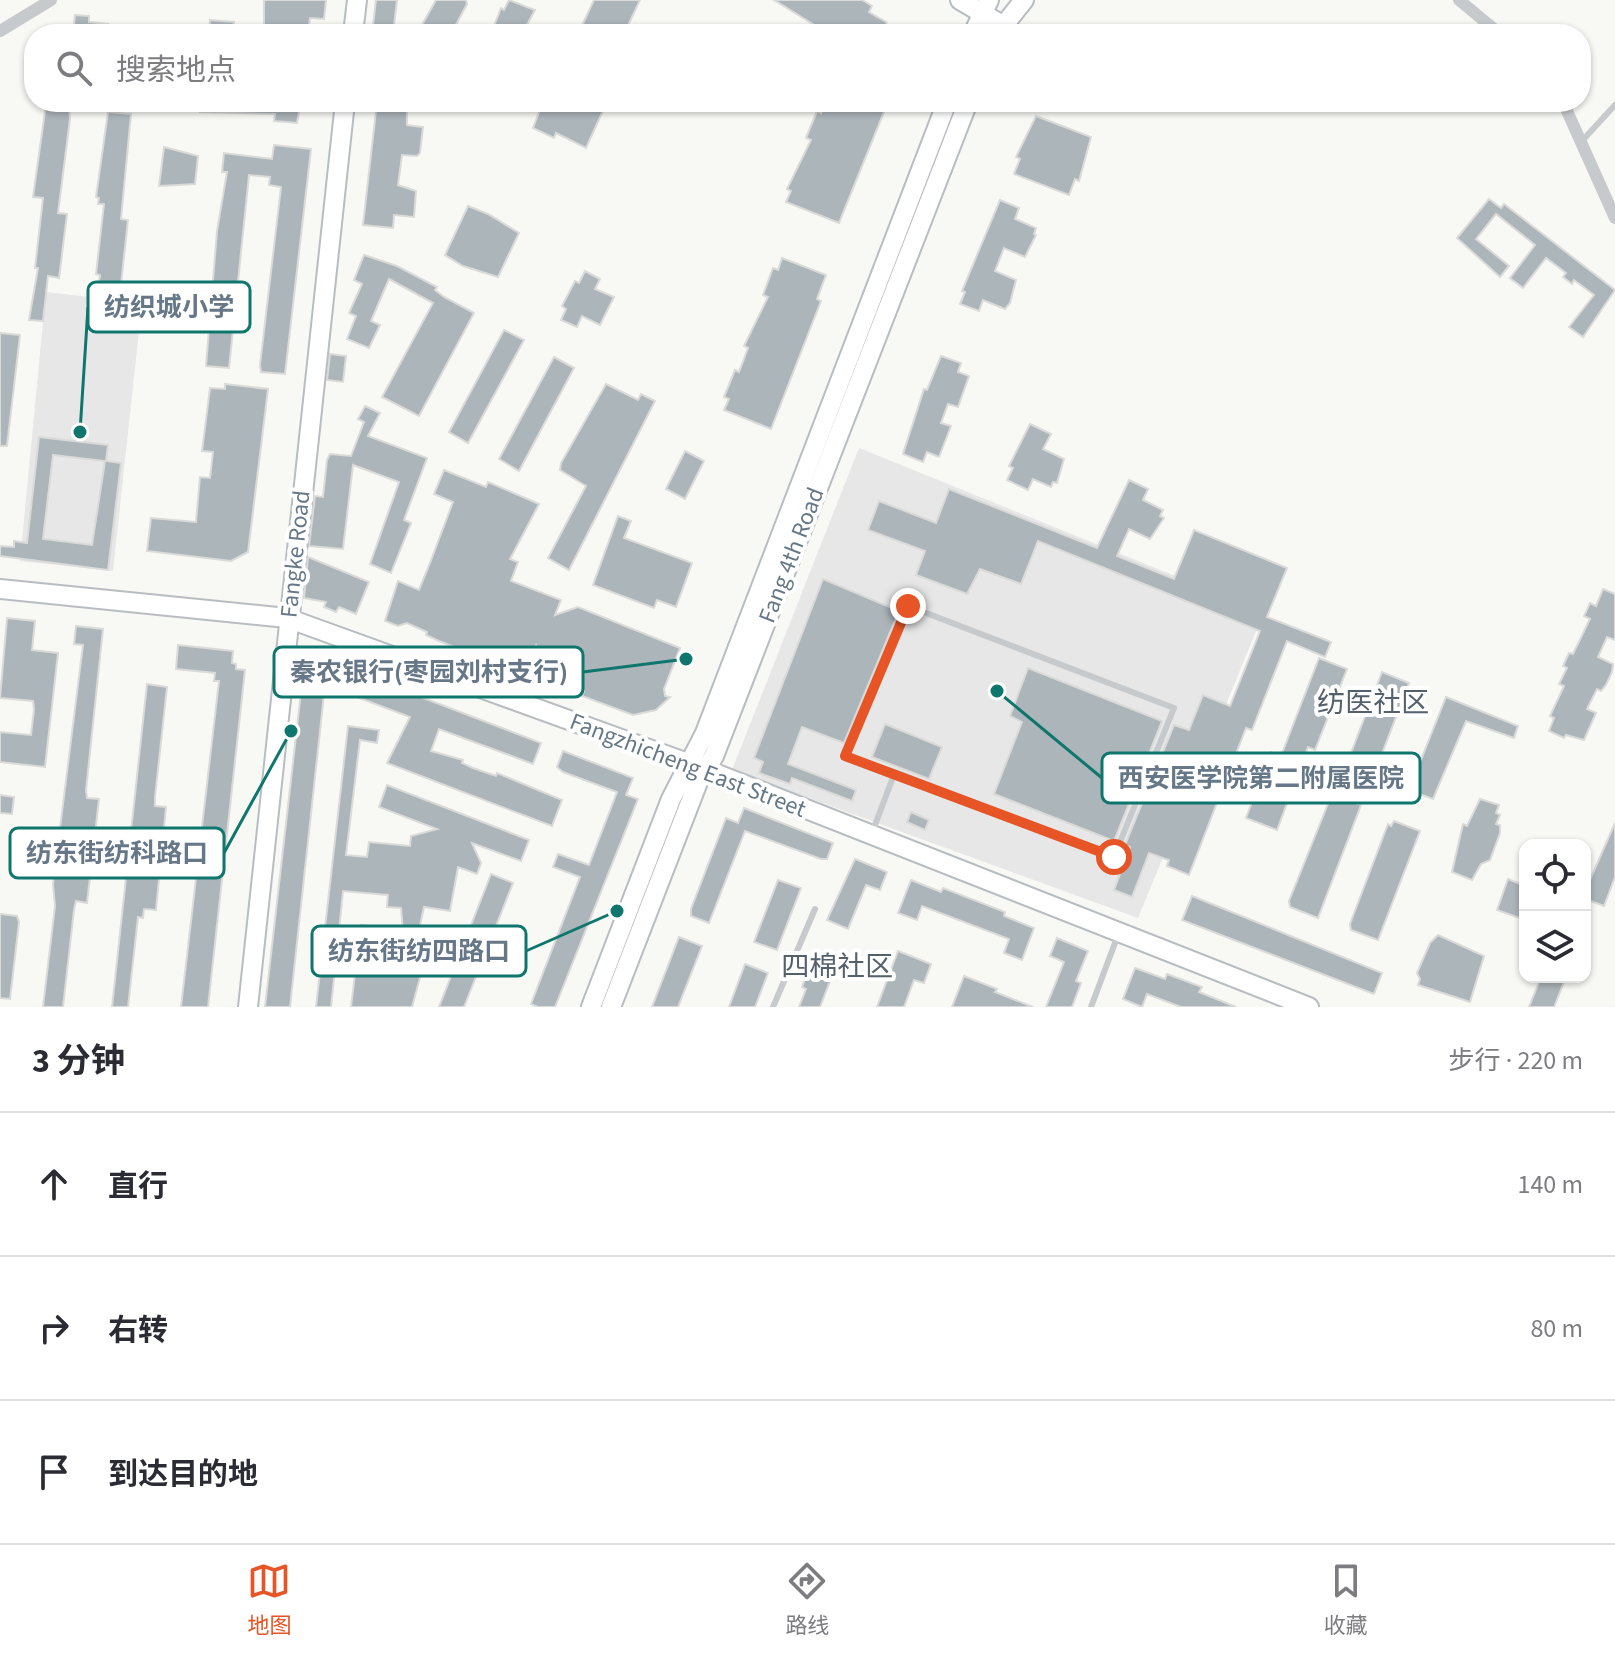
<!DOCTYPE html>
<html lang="zh">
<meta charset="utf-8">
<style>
:root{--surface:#fff;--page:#f7f7f7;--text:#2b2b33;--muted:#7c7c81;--line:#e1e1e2;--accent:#e75526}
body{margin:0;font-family:"Source Sans 3","Noto Sans SC",sans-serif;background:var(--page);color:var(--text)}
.controls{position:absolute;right:24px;bottom:24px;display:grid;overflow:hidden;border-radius:16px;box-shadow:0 2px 6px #0004}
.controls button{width:72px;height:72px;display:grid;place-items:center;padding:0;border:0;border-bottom:2px solid var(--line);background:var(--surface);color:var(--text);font:40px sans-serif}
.stop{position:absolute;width:24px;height:24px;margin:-18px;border:6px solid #e75526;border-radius:50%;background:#fff}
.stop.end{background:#e75526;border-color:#fff;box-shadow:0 2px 8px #0008}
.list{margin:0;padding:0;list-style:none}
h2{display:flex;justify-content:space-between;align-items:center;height:104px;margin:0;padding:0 32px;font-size:34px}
h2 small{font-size:26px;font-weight:400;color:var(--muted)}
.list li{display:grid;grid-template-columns:52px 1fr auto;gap:24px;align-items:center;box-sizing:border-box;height:144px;padding:0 32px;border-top:2px solid var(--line)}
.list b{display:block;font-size:30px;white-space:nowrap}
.list em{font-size:26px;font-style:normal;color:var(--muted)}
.icon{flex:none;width:44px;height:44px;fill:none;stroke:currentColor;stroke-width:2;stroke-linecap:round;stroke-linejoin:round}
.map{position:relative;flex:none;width:1615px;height:1007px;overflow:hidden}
.search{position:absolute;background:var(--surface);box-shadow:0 2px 6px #0004;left:24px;right:24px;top:24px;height:88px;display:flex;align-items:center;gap:20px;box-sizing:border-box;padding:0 28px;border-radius:32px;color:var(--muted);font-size:30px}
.sheet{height:536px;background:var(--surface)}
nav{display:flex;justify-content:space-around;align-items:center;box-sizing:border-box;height:112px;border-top:2px solid var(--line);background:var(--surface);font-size:22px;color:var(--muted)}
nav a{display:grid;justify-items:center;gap:4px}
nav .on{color:var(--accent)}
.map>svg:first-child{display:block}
</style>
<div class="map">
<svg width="1615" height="1007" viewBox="0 0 1615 1007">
<rect width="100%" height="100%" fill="#f8f8f5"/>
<g fill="#e6e7e6">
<path d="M46,292L142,303L113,571L20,561Z"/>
<path d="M859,448L1264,612L1138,918L732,770Z"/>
</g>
<g fill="#acb5ba" stroke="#dadad8" stroke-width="2" fill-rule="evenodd">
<path d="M264,0H326L324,19L310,18L308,34H284L285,28L264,26Z"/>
<path d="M376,0H397L393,34H372Z"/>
<path d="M436,0H466L467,4L451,34H417Z"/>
<path d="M509,0L535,10L522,34H491L501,8L504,10Z"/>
<path d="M594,0H640L624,34H578Z"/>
<path d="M774,0H862L872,6L869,12L886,22L890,34H829Z"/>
<path d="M75,15L89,16V22L108,24L107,34H73Z"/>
<path d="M210,20L234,22L233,34H209Z"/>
<path d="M201,102H301L297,123L274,121L275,114L200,112Z"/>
<path d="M377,102H407V125L423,127L420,153L417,156L402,155L398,185L416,191L414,217L394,215L393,228L363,225Z"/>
<path d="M543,102H607L586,148L556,133L554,138L533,128Z"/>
<path d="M825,102H888L839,223L786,202L791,191L787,189L811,140L806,138L817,111L821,113Z"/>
<path d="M46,104L69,108L70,119L58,213L67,214L59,278L48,276L43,321L29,320L38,268H35L43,198L33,197Z"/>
<path d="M108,112L131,114L121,219L128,220L121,284L99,282L100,275L96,274L104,204H98L99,198L96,197Z"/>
<path d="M1036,116L1091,137L1079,181L1075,179L1069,195L1014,174L1020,159L1016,157Z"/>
<path d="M274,145L311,149L285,374L261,372L260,365L281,187L269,185L270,177L249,175L229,368L206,366L217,231L227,172H222L224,153L272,159Z"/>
<path d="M164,147L198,156L195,184L159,186Z"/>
<path d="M1489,199L1501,208L1504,204L1615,290L1583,337L1569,327L1594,295L1574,280L1572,284L1563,277L1566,273L1546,258L1523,288L1510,278L1535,245L1496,214L1476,239L1509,266L1500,277L1457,238Z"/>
<path d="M1000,200L1019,208L1015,219L1036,228L1034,234L1036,235L1025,257L1004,248L995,271L1016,280L1010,303L1005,309L983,300L979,311L960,304L965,292L962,291Z"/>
<path d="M468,206L488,214L519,233L498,277L463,266L445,255Z"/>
<path d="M364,255L397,266L437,287L435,290L444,297L474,313L419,416L382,397L433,303L389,279L371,321L380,325L369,348L347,339L356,316L349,313L362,284L354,280Z"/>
<path d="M782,258L826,275L817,299L821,301L771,429L724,410L729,399L724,397L735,370L739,372L748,348L744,346L768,297L763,295L773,268L778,270Z"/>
<path d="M585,271L600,279L595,289L614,297L600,325L582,316L577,327L561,320L566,309L562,306L575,281L579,283Z"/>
<path d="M504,330L524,340L468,443L449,432Z"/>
<path d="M0,333L20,335L7,446H0Z"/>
<path d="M330,354L346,356L343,382L327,380Z"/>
<path d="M941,356L961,363L958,372L969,376L958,407L948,404L941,423L951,426L939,457L927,452L923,462L903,454L924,389L927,390Z"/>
<path d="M554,357L574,368L519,471L499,459Z"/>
<path d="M225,384L268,389L248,552L231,561L147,551L151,518L196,522L200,477L210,478L213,452L202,451L210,388L225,389Z"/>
<path d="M606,384L638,400L641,394L655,401L569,570L548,558L586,486L560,470L561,463Z"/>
<path d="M365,406L380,413L368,436L427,458L404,520L411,523L391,573L370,564L399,482L353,465L343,549L309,546L315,496L323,497L327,460L330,454L351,456L364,422L358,419Z"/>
<path d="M1030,424L1051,434L1043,449L1064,459L1057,483L1053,482L1051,487L1033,479L1028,490L1007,480L1013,468L1009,466Z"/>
<path d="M39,437L108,445L106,461L121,463L108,570L0,556V546L14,547V541L27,543ZM53,455L105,461L92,545L43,539Z"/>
<path d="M685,451L704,461L685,499L666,489Z"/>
<path d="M444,470L486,487L488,482L539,504L510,559L518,562L511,581L561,600L555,615L578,607L680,648L664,689L665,696L670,697L656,710L633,715L582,696L584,691L550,680L536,645L528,663L516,659L510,674L492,667L494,662L439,641L426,635L427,632L407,623L398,626L385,621L398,581L419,590L430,563L453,502L434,494Z"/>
<path d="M1129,480L1148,489L1143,500L1163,510L1160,516L1164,518L1150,539L1129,529L1117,556L1174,579L1194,530L1287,568L1267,617L1331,642L1325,657L1287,641L1252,730L1246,728L1189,875L1167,866L1169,860L1149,853L1132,897L1114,890L1130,847L1125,845L1174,725L1189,730L1203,695L1230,706L1260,631L1038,541L1021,584L980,569L967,594L916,575L925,551L868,530L879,501L936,523L949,489L1097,548Z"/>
<path d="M618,516L631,521L624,538L692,563L676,607L657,600L654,608L593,585Z"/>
<path d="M308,557L369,582L356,614L339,607L336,612L324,607L326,602L304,598Z"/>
<path d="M823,579L899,611L844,743L802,727L788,764L856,790L852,801L792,778L790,784L759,773L763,762L754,758Z"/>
<path d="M1603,589L1615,594V640L1607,637L1598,657L1613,664L1612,672L1606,685L1601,691L1597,689L1587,709L1596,713L1584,740L1566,735L1564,738L1549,731L1554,718L1550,716L1564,686L1559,684L1567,668L1563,666L1569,653L1573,654L1590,619L1584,616L1590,603L1596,606Z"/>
<path d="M7,618L35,621L32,650L58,653L45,767L0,762V732L31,735L34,709L33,701L0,698Z"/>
<path d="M76,626L103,629L86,790L87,798L99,799L87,903L76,901L74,910L63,1007H43L55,906L53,884L83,645L74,644Z"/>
<path d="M178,645L233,651L232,663L236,664V669L245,670L208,1007H181L219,681H214L215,673L176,669Z"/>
<path d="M1319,658L1347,669L1315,750L1308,747L1277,830L1246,818L1271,752L1281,756Z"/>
<path d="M327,661L541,743L533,764L439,729L431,751L463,760L462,763L473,768L496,776L497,773L562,800L552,826L387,763L410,717L325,685L290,1007H265L303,675Z"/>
<path d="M1028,668L1162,721L1114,841L994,794L1022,722L1010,716Z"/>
<path d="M1382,672L1409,683L1373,777L1346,766Z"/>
<path d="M147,684L167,687L155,797V806L166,807L156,910L144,909L143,918L138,917L128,1007H112Z"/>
<path d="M1446,697L1518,726L1514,738L1466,721L1433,799L1409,790Z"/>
<path d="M885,724L942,747L929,779L872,757Z"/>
<path d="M348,726L379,730L377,743L360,740L346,855L367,857L369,842L410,846L411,836L437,829L379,807L387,785L529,840L521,861L472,843L481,863L477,874L458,867L450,911L424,907L415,948L433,953L427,972L422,970L412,1007H351L361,925L403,931L401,908L387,907L388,895L343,891L331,1007H316Z"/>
<path d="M563,751L633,778L626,795L638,799L555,1007H538L531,1004L580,877L553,867L558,854L589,865L617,792L563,772L557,767Z"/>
<path d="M1332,794L1361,805L1318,918L1290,907L1289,901Z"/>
<path d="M0,795L14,797L12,814L0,813Z"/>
<path d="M1480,799L1499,805L1496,813L1500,815L1496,824L1500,825V833L1490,860L1481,864L1472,880L1452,872L1463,824L1467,826Z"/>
<path d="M744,808L833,843L827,859H821L745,831L709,923L691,916V909L726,818L738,823Z"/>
<path d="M911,812L929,820L925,830L907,822Z"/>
<path d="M1394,821L1420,831L1378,940L1351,930L1350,924L1388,824L1391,826Z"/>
<path d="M1615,823V877L1604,906L1585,899V891Z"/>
<path d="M855,859L887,872L880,890L866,885L848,929L827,920Z"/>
<path d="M491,874L513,883L464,1007H439Z"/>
<path d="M1508,879L1525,886V920L1497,910Z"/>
<path d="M778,880L801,888L777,950L754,942Z"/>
<path d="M911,880L941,892L943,888L1005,912L1004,916L1034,928L1022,960L1004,953L1009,939L922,906L917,920L898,913Z"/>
<path d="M1192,896L1382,973L1374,994L1182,920Z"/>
<path d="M0,914L17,916L19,922L10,999L0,998Z"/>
<path d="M1438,935L1484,956L1470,1002L1418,985L1420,979L1417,973L1430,943Z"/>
<path d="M679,937L702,946L678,1007H652Z"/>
<path d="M1057,938L1088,951L1076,981L1081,983L1072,1007H1046L1064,962L1050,956Z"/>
<path d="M898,951L931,964L924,983L914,980L904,1007H877Z"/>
<path d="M814,955L837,963L820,1007H799L806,989L802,987Z"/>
<path d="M745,964L768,973L755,1007H729Z"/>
<path d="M1135,968L1165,979L1167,974L1202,987L1199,992L1236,1007H1181L1147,994L1142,1007L1123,999Z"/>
<path d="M964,976L997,989L995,992L1033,1007H952Z"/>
<path d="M1541,977H1566L1554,1007H1529Z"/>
</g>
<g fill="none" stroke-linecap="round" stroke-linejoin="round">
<g stroke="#b8bdc2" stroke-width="22">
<g id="secondary">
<path d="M960,0L1002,25"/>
<path d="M353,34L357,0"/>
<path d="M973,34L989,0"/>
<path d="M997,34L1024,0"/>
<path d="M0,589L287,618L707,770L1309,1007"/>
<path d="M248,1007L345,102"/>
<path d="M591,1007L671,799L705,733L947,102"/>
<path d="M611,1007L698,782L714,756L968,102"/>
</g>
</g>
<g stroke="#c6cacd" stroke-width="6">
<path d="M1581,142L1615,105"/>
<path d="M872,833L895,772L1114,857L1174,708L908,606L845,756L895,772"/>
<path d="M773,1007L815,909"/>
<path d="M1091,1007L1118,935"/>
</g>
<g stroke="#c6cacd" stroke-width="12">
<path d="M1459,0L1500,34"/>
<path d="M0,31L51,0"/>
<path d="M1563,102L1615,218"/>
</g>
<use href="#secondary" stroke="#fff" stroke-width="18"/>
</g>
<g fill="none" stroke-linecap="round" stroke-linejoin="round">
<path stroke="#e75526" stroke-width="10" d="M908,606L845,756L1114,857"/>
</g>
<g text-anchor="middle" stroke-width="8" stroke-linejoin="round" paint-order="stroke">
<g font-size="24" fill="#667887" stroke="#fff">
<text transform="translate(295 554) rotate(-84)" y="8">Fangke Road</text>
<text transform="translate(791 555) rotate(-69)" y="8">Fang 4th Road</text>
<text transform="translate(688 765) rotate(21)" y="8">Fangzhicheng East Street</text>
</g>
<g font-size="28" fill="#54616c" stroke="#fff">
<text x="1373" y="712">纺医社区</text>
<text x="837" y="976">四棉社区</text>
</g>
</g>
<path fill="none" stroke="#0f766e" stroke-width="3" d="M80 432L88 307M686 659L583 672M997 691L1102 778M291 731L224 853M617 911L526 951"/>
<g fill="#0f766e" stroke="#fff" stroke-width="3">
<circle cx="80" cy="432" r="8"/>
<circle cx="686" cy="659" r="8"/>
<circle cx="997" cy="691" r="8"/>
<circle cx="291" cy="731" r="8"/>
<circle cx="617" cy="911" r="8"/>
</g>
<g fill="#fff" stroke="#0f766e" stroke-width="3">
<rect x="88" y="282" width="162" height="50" rx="8"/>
<rect x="274" y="647" width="309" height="50" rx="8"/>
<rect x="1102" y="753" width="318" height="50" rx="8"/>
<rect x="10" y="828" width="214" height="50" rx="8"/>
<rect x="312" y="926" width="214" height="50" rx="8"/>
</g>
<g font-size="26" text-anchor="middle" font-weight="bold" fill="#667887">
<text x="169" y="316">纺织城小学</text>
<text x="429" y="681">秦农银行(枣园刘村支行)</text>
<text x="1261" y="787">西安医学院第二附属医院</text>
<text x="117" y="862">纺东街纺科路口</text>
<text x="419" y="960">纺东街纺四路口</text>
</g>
</svg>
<div class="controls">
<button><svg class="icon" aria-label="locate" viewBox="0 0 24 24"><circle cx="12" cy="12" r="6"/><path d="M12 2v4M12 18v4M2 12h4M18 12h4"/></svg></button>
<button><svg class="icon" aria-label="layers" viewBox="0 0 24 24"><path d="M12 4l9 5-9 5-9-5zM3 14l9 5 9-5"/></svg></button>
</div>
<div class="stop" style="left:1114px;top:857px"></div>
<div class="stop end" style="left:908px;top:606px"></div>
<div class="search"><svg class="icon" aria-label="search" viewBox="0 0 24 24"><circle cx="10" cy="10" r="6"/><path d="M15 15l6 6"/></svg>搜索地点</div>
</div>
<section class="sheet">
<h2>3 分钟<small>步行 · 220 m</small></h2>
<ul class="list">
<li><svg class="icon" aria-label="ahead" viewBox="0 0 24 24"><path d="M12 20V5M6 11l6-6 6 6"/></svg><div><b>直行</b></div><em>140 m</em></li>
<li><svg class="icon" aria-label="right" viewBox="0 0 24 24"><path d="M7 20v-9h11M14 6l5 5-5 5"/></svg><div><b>右转</b></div><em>80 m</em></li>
<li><svg class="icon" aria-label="arrive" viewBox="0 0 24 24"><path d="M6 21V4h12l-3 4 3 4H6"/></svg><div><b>到达目的地</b></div></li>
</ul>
</section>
<nav>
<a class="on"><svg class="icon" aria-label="map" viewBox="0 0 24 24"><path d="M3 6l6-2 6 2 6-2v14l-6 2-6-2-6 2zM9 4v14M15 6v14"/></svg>地图</a>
<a><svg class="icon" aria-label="directions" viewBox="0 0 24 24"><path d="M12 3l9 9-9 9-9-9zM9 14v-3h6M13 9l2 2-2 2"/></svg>路线</a>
<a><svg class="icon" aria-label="saved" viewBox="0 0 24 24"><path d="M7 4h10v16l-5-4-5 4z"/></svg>收藏</a>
</nav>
